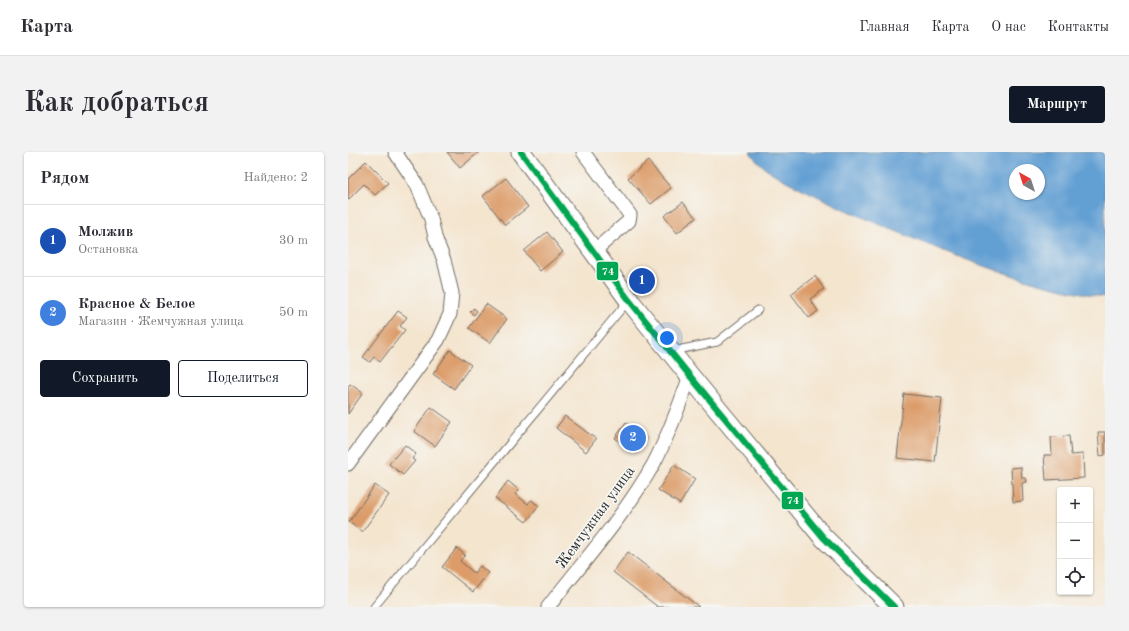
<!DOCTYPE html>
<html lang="ru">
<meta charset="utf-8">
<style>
:root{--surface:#fff;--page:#f2f2f3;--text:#2b2b33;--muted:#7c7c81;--line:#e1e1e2;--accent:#111827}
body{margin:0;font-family:"Old Standard TT",serif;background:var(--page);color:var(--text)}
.controls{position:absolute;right:12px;bottom:12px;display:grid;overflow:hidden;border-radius:4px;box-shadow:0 1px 3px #0004}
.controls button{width:36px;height:36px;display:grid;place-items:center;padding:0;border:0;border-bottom:1px solid var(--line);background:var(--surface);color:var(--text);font:20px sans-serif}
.compass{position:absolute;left:661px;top:12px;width:36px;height:36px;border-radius:50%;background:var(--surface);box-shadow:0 1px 3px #0004;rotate:321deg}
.you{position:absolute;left:319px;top:186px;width:14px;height:14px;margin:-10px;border:3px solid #fff;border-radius:50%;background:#1a73e8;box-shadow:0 0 0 6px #1a73e833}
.badge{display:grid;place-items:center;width:26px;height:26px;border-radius:50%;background:var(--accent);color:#fff;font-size:13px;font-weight:700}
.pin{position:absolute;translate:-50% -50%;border:2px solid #fff;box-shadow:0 1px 4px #0006}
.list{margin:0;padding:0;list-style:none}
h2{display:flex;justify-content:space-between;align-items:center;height:52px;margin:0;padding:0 16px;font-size:17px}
h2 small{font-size:13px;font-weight:400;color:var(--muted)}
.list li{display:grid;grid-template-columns:26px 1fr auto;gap:12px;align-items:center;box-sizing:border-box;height:72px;padding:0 16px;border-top:1px solid var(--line)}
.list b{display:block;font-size:15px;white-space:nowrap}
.list p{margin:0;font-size:13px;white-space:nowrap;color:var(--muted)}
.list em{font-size:13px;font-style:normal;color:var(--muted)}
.actions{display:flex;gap:8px;padding:12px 16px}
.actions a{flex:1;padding:9px 0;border:1px solid var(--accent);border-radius:4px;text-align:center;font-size:14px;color:var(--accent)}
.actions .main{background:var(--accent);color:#fff}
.icon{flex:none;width:22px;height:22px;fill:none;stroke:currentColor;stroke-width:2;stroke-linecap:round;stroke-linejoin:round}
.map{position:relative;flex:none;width:757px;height:455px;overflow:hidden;border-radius:4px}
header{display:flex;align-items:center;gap:24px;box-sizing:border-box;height:56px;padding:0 20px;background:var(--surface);border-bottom:1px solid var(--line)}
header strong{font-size:19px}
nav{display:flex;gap:22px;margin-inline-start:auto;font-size:14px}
.intro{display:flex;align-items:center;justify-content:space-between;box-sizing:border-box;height:96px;padding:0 24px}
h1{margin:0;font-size:28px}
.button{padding:10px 18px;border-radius:4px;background:var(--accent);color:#fff;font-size:14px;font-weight:700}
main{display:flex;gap:24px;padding:0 24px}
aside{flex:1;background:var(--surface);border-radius:4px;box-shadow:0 1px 3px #0004}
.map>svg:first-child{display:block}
</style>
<header>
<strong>Карта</strong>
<nav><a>Главная</a><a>Карта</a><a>О нас</a><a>Контакты</a></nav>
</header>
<div class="intro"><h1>Как добраться</h1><a class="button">Маршрут</a></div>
<main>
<aside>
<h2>Рядом<small>Найдено: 2</small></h2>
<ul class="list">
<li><span class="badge" style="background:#1a4fb4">1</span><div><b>Молжив</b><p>Остановка</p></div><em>30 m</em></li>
<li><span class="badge" style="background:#3f7fe0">2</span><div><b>Красное &amp; Белое</b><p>Магазин · Жемчужная улица</p></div><em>50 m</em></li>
</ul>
<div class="actions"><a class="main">Сохранить</a><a>Поделиться</a></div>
</aside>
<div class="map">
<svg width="757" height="455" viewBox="0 0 757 455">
<rect width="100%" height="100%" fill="#f6f6f2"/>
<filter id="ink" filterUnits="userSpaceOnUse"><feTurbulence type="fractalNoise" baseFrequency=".025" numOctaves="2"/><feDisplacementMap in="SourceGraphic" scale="8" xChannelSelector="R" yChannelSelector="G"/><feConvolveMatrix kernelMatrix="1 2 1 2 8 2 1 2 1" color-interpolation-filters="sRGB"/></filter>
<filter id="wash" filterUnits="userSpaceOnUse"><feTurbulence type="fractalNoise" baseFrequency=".012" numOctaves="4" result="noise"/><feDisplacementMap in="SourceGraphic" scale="16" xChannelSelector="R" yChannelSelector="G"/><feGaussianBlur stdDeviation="0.9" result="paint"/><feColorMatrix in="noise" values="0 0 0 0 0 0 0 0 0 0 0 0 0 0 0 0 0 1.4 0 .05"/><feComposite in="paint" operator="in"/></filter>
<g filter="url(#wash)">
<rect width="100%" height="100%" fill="#f4e5cf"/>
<path fill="#629fd3" stroke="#46657f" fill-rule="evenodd" d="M402,0H757V145C690,135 626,112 564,86C531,72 498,59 467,43C445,32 416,21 402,0ZM667,18H691V42H667Z"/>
<g id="blocks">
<g fill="#dc9b68">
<path d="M99,0H131L112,16Z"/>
<path d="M18,9L40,31L27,43L16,32L0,48V27Z"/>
<path d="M300,9L323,36L303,52L280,26Z"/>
<path d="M158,26L180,55L157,73L135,44Z"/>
<path d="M335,50L348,66L329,81L316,64Z"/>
<path d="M199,80L215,100L192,119L176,99Z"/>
<path d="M467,124L476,137L462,147L470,159L461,166L443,142Z"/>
<path d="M138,152L159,167L142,191L121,176Z"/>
<path d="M126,156L129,159L126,163L122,160Z"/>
<path d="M50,159L59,165L52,174L57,178L32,210L26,205L22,210L15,205Z"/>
<path d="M102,198L123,213L106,237L85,222Z"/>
<path d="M2,232L15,241L0,262V234Z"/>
<path d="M556,242L594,246L587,310L549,306Z"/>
<path d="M83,255L104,270L87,294L66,279Z"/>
<path d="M217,264L248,287L238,300L208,276Z"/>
<path d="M278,271L299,286L287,301L267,286Z"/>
<path d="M750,280H757V303L752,304Z"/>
<path d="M721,284L723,303L735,302L736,326L698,328L696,303H704L703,285Z"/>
<path d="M57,293L68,302L64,307L67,309L55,323L41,312Z"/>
<path d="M326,313L347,327L332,352L310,338Z"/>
<path d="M673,315L674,326H678L679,330L674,331L675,349L665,350L663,316Z"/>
<path d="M160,329L171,338L167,342L180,352L183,348L191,354L178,370L147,346Z"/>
<path d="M27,333L41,343L14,380L1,370Z"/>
<path d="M109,396L117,403L112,409L126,421L132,414L140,421L125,440L94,415Z"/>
<path d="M280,400L351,455H310L265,420Z"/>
</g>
</g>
</g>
<g filter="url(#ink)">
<use href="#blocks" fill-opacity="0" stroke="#716c64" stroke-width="1"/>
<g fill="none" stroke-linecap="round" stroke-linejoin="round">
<g stroke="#716c64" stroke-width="9">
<g id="lane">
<path d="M324,199L369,190L410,158"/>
<path d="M26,455L280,149"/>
</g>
</g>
<g stroke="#716c64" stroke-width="15">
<g id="street">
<path d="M235,0L282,63L281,69L246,99"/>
<path d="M0,312L90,188L102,162L104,141L96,108L87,85L83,67L69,33L47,0"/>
<path d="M200,455C236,409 276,364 305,313C320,285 331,254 342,224"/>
</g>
</g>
<g stroke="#716c64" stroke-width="21">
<path id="secondary" d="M173,0L281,148L342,224L475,385L546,455"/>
</g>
<use href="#lane" stroke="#fff" stroke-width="7"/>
<use href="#street" stroke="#fff" stroke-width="13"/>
<use href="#secondary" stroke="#fff" stroke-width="19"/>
<g stroke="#f6f6f2" stroke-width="9">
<path id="bus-1" d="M173,0L281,148L342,224L475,385L546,455"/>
</g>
<use href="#bus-1" stroke="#00a651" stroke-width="6"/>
</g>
</g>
<g text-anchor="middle" stroke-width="3.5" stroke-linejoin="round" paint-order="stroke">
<g font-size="15" fill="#2b2b2b" stroke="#f6f6f2">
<text transform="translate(247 365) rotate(-54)" y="5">Жемчужная улица</text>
</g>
</g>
<g stroke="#f6f6f2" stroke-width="1.5">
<rect x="248" y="109" width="23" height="20" rx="4" fill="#00a651"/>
<rect x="433" y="339" width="23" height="19" rx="4" fill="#00a651"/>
</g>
<g font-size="11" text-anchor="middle" font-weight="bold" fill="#fff">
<text x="260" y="123">74</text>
<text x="445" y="352">74</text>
</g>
</svg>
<div class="controls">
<button>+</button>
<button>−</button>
<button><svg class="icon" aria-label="locate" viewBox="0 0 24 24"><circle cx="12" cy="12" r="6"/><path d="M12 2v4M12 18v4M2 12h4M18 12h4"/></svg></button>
</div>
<svg class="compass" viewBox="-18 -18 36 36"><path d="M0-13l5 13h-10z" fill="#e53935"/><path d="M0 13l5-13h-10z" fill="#7c7c81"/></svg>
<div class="you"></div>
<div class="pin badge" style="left:294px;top:129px;background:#1a4fb4">1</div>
<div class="pin badge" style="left:285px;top:286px;background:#3f7fe0">2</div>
</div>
</main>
